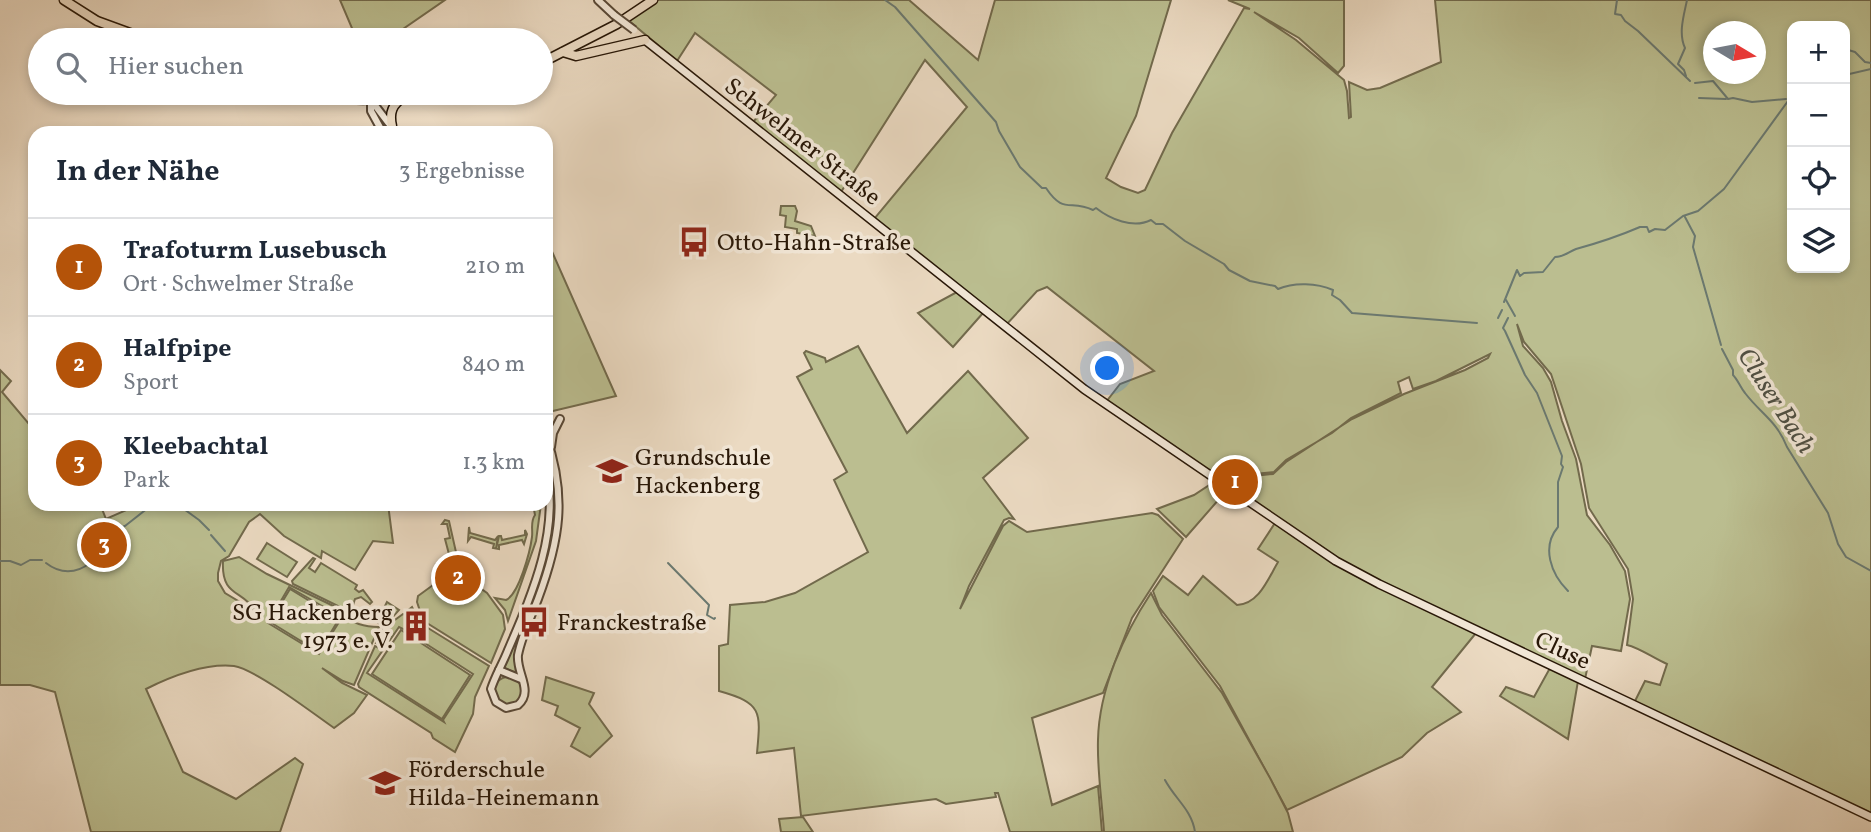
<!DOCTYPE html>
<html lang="de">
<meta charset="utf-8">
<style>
:root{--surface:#fff;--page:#f2f2f3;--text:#1f2937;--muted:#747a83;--line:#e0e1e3;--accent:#b45309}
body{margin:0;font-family:Vollkorn,serif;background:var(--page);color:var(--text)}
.controls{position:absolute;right:21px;top:21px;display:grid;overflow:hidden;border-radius:14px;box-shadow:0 4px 10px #0003}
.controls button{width:63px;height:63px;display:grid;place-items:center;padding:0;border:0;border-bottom:2px solid var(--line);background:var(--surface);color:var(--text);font:35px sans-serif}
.compass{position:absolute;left:1703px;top:21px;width:63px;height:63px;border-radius:50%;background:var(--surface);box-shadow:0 4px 10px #0003;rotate:100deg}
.you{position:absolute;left:1108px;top:369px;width:24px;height:24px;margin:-18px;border:5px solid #fff;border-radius:50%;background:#1a73e8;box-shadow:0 0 0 10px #1a73e833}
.badge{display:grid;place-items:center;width:46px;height:46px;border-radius:50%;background:var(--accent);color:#fff;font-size:23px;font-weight:700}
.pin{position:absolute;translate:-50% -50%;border:4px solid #fff;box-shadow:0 2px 7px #0006}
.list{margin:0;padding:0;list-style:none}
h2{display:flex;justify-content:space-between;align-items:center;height:91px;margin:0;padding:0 28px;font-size:30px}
h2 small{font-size:23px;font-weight:400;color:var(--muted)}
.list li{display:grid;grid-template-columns:46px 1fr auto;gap:21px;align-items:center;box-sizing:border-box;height:98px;padding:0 28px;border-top:2px solid var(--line)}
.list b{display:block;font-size:26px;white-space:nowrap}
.list p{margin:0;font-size:23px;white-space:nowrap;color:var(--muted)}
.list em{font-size:23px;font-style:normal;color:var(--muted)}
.icon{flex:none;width:38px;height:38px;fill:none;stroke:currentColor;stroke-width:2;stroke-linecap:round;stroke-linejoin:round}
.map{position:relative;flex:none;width:1871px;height:832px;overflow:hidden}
.search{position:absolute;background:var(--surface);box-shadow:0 4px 10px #0003;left:28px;top:28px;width:525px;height:77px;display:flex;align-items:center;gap:18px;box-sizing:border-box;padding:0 24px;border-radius:38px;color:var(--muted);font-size:26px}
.panel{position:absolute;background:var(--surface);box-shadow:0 4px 10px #0003;left:28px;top:126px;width:525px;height:385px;border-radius:21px}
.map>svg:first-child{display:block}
</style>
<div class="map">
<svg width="1871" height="832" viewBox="0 0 1871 832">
<rect width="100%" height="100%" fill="#ebdac2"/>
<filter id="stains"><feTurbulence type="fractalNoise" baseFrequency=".00286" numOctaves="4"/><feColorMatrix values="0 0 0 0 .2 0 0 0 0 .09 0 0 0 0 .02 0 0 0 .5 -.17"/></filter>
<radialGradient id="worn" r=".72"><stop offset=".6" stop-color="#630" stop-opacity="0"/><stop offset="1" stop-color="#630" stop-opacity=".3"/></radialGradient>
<g fill="#bbbe90" stroke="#726a4c" stroke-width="2" fill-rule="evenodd">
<path d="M340,0H445L387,40H357Z"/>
<path d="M656,0H909L978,60L995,0H1171L1136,116L1106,178L1121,187L1138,193L1145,190L1172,133L1244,8L1250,9L1228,0H1344V66L1338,73L1299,38L1254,12L1296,40L1344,80L1347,91L1349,118L1351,117L1349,82L1367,90L1380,88L1441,62L1435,0H1871V813L1634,703L1645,681L1660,685L1667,664C1653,658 1640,648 1627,645L1633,599L1628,569L1589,508L1581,464L1551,374L1524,342L1517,324L1523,346L1543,368L1551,382L1562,421L1576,459L1587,515L1610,545L1625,571L1630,599L1621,651L1592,646L1585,679L1358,572L1233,489L1253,476L1273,474L1286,462L1352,419L1404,394L1465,370L1488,358L1490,354L1436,381L1413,389L1409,377L1398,382L1401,393L1351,418L1332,433L1286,460L1274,472L1254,474L1231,487L1106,402L1120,384L1154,371L1047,287L1037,291L1007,324L874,219L967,107L925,60L841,192L753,122L776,95L695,33L677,61L628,20ZM1792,26H1845V268H1792ZM1714,32H1756V74H1714Z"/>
<path d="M781,206H795L797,211L795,221L811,226L815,236L797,233V229L785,227L786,216L780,215Z"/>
<path d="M546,238L616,396L553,411L546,410Z"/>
<path d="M957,292L983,313L953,347L918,313Z"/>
<path d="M858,346L907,433L968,371L1028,438L983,478L1014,519L1009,518L1004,520L969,586L960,609L1003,526L1009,521L1027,532L1152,513L1158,515L1183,539L1132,618L1103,693L1032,718L1052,805L1098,786L1102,832H1010L998,793H995L996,797L946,804L936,799L801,816L794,748L757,753C761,711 762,703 719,691V646L728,644L730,605L765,602L795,593L868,552L834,480L847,472L797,377L812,369L804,353L806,351L825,358L826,362Z"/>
<path d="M0,370L11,381L2,392L35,431V504H100L106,519L140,504H388L393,543L373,541L355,570L322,551L321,558L284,536L260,514L249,522L229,556L221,561L218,573V581L225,593L255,611C243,589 221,598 223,561L239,557L267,574L344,611L336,614L289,587L268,623L319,654L341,619L338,616L340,615C354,623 363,627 379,627L354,685L343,681L322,668L342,683L367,695L354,713L334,728C314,714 255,669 234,666C205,663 172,676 146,689L183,772L236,799L295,758L303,764L280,832H91L55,692L30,685H0Z"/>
<path d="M1214,482L1227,490L1186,537L1157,509L1194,495Z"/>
<path d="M533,504H541L536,541L508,621L505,610L495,598L506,600C519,594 530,552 532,537C533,529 530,522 535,515Z"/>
<path d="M445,520L449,521L458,561L439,576L436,564L450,558L445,539L450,538L447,524H442Z"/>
<path d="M1275,523L1354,575L1476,633L1432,687L1461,712L1427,733L1402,757L1287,810L1220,686L1159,607L1153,591L1163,576L1188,595L1203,576L1237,605C1259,604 1268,579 1278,562L1258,549Z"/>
<path d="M469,527L470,533L495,540L498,536L496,549L499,536H501L502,540L525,535V530L527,534L524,544L522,540L499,545V549L493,548L494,544L471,537L468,541Z"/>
<path d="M267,543L297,562L287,577L257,559Z"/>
<path d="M547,550L551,551C542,582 512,645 516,673L504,668Z"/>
<path d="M313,558L315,559L309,568L315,572L321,563L357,585L355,589L359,592L363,590L372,602L370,604L361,597L355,599L353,605L350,603L344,609L293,584L292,581Z"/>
<path d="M464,568L469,580L487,593L503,615L505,629L491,663L427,623L421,614L417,602L418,596L444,577Z"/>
<path d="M290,589L339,619L319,652L270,622Z"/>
<path d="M1151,593L1162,615L1222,693L1270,778L1288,813L1293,832H1104C1102,801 1097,770 1098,740C1099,689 1124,634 1151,593Z"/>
<path d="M387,602L399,610L390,620L380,624C374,621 374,613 379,608L383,610Z"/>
<path d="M412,607L418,619L414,617L405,630L399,627L367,673L444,722L443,720L473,674L420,640L428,628L489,666L475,697L473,714L455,752L433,738L431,733L359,687L358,684L375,646L379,648L381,645L376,643L384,628L403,614L408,615L406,612Z"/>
<path d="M401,630L470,675L442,719L372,674Z"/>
<path d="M1550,668L1578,681L1568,739L1500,696L1506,687L1534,697Z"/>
<circle cx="508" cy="691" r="14"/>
<path d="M546,677L594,693L589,704L612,736L590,757L571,746L580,728L555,715L558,706L542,700Z"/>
<path d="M803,817L813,832H781L779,819Z"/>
</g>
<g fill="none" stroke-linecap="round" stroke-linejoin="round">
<g stroke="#6b7970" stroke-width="2">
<path d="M885,0L895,7L996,122L999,131L1020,167L1042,188H1046C1064,215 1070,199 1093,210L1096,208C1110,219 1133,229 1151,220L1156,224H1163L1185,241L1224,264L1229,270L1250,281L1275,286L1278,289C1294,282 1317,283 1333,290L1332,295L1340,300L1352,313L1477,323"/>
<path d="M1617,0L1615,14L1621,15L1625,21L1638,31L1690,81"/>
<path d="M1845,49L1855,52L1865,62L1871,63"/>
<path d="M1845,75L1871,69"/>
<path d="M1686,76L1684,70L1678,64L1685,48C1678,33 1684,15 1687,0"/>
<path d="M1695,83L1713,81L1728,99L1733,98L1752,102L1786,99"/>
<path d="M1699,98L1726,99"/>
<path d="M1685,217L1695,236L1693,247L1721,345"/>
<path d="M1506,300L1515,316"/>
<path d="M1504,302L1517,270L1520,276L1524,273L1543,272L1555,257C1564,257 1568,252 1576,249C1598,243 1619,236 1640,227H1647L1649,232L1655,229L1665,230L1683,216L1698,211L1724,189L1788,101L1792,99"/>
<path d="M1498,318L1502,310"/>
<path d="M1508,318L1503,328L1505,331L1525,375L1537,393L1562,456L1561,464L1563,467L1558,482V527C1541,547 1551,574 1568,591"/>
<path d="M1722,349L1733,370V375C1738,380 1740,387 1745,393C1761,414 1777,421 1787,447L1828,513L1838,544L1846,557L1871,571"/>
<path d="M166,504H170"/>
<path d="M177,504L199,520L209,530"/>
<path d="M211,535L225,551"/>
<path d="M0,561H10L21,565L30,560H42"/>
<path d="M46,563C60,574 76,574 90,563L92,565L105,551L108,536L114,530L125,526L153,504"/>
<path d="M668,563L709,605L707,615L714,619L715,618"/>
<path d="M1165,780C1175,799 1192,810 1195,832"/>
</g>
<g stroke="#594836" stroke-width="10">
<g id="tertiary">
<path d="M598,0L614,15"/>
<path d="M371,100L396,133"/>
<path d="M371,100V111L383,133"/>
<path d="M546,436C567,496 560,540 538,599C531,617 522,635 518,655C516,673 534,691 518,705L506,708L496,702L491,689C495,676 503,663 508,650C533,592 560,531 546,468"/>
<path d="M551,447L553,433L560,419"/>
<path d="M499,670L521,679"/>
</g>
</g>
<g stroke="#281707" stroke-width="10">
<path id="secondary" d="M645,40L1084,389L1336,561L1379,584L1871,817"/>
</g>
<g stroke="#281707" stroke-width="11">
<g id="primary">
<path d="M64,0L97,21L149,40"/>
<path d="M563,52L576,56L645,40"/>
<path d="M541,63L617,24L653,0"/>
<path d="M311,93C346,102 380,102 415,93"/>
<path d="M392,126C389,113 392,104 404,97"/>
</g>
</g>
<use href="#tertiary" stroke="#f2e7d7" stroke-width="6"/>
<use href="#secondary" stroke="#f2e7d7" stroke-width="7"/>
<use href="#primary" stroke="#ebdac2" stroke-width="8"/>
<g stroke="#594836" stroke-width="10" stroke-linecap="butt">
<path id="tertiary-bridge" d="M614,15L634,30"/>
</g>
<use href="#tertiary-bridge" stroke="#f2e7d7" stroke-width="6"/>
</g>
<defs>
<g id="bus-bare" transform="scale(2.415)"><path d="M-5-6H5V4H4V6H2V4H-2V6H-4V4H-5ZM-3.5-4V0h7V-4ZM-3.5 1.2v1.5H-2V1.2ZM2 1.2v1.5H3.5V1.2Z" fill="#8f2418" stroke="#f2e7d7" stroke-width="2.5" paint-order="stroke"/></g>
<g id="school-bare" transform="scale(2.415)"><path d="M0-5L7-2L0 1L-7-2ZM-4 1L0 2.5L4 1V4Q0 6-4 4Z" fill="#8f2418" stroke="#f2e7d7" stroke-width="2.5" paint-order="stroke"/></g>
<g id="building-bare" transform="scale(2.415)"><path d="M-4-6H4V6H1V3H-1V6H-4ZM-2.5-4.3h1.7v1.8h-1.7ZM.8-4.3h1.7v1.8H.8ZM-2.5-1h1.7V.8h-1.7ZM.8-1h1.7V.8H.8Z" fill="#8f2418" stroke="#f2e7d7" stroke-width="2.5" paint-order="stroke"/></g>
</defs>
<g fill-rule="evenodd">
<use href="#bus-bare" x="694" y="242"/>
<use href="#school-bare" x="612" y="471"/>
<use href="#bus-bare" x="534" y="622"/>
<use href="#building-bare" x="416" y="626"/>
<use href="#school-bare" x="385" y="783"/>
</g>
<g text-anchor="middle" stroke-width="7" stroke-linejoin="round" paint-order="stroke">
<g font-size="24" fill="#281707" stroke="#f2e7d7">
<text transform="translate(803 141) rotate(38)" y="8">Schwelmer Straße</text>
<text transform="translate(1563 650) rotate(25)" y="8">Cluse</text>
</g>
<g font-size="24" fill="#281707" stroke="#f2e7d7" text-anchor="start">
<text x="717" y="250">Otto-Hahn-Straße</text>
<text x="635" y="465">Grundschule<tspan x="635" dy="28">Hackenberg</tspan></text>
<text x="393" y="620" text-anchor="end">SG Hackenberg<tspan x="393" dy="28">1973 e. V.</tspan></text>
<text x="557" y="630">Franckestraße</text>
<text x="408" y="777">Förderschule<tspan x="408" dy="28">Hilda-Heinemann</tspan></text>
</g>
<g font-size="26" font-style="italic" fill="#4f5044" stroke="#f2e7d7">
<text transform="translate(1777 400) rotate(57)" y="9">Cluser Bach</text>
</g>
</g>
<rect width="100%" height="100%" filter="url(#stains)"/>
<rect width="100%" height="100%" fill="url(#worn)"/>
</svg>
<div class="controls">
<button>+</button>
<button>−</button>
<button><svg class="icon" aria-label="locate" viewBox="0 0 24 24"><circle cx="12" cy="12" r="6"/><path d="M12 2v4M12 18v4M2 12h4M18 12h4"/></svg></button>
<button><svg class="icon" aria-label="layers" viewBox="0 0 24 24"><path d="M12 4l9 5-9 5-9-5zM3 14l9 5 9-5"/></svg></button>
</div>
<svg class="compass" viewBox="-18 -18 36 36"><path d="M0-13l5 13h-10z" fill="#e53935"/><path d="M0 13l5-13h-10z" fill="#747a83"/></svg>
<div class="you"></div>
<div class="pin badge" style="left:1235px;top:482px">1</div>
<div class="pin badge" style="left:458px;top:578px">2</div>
<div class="pin badge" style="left:104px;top:545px">3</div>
<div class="search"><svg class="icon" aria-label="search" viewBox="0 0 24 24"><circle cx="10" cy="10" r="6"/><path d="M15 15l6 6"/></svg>Hier suchen</div>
<section class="panel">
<h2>In der Nähe<small>3 Ergebnisse</small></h2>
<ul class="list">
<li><span class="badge">1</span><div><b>Trafoturm Lusebusch</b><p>Ort · Schwelmer Straße</p></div><em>210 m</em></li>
<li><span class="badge">2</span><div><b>Halfpipe</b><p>Sport</p></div><em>840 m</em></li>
<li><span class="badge">3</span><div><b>Kleebachtal</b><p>Park</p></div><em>1.3 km</em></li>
</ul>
</section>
</div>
